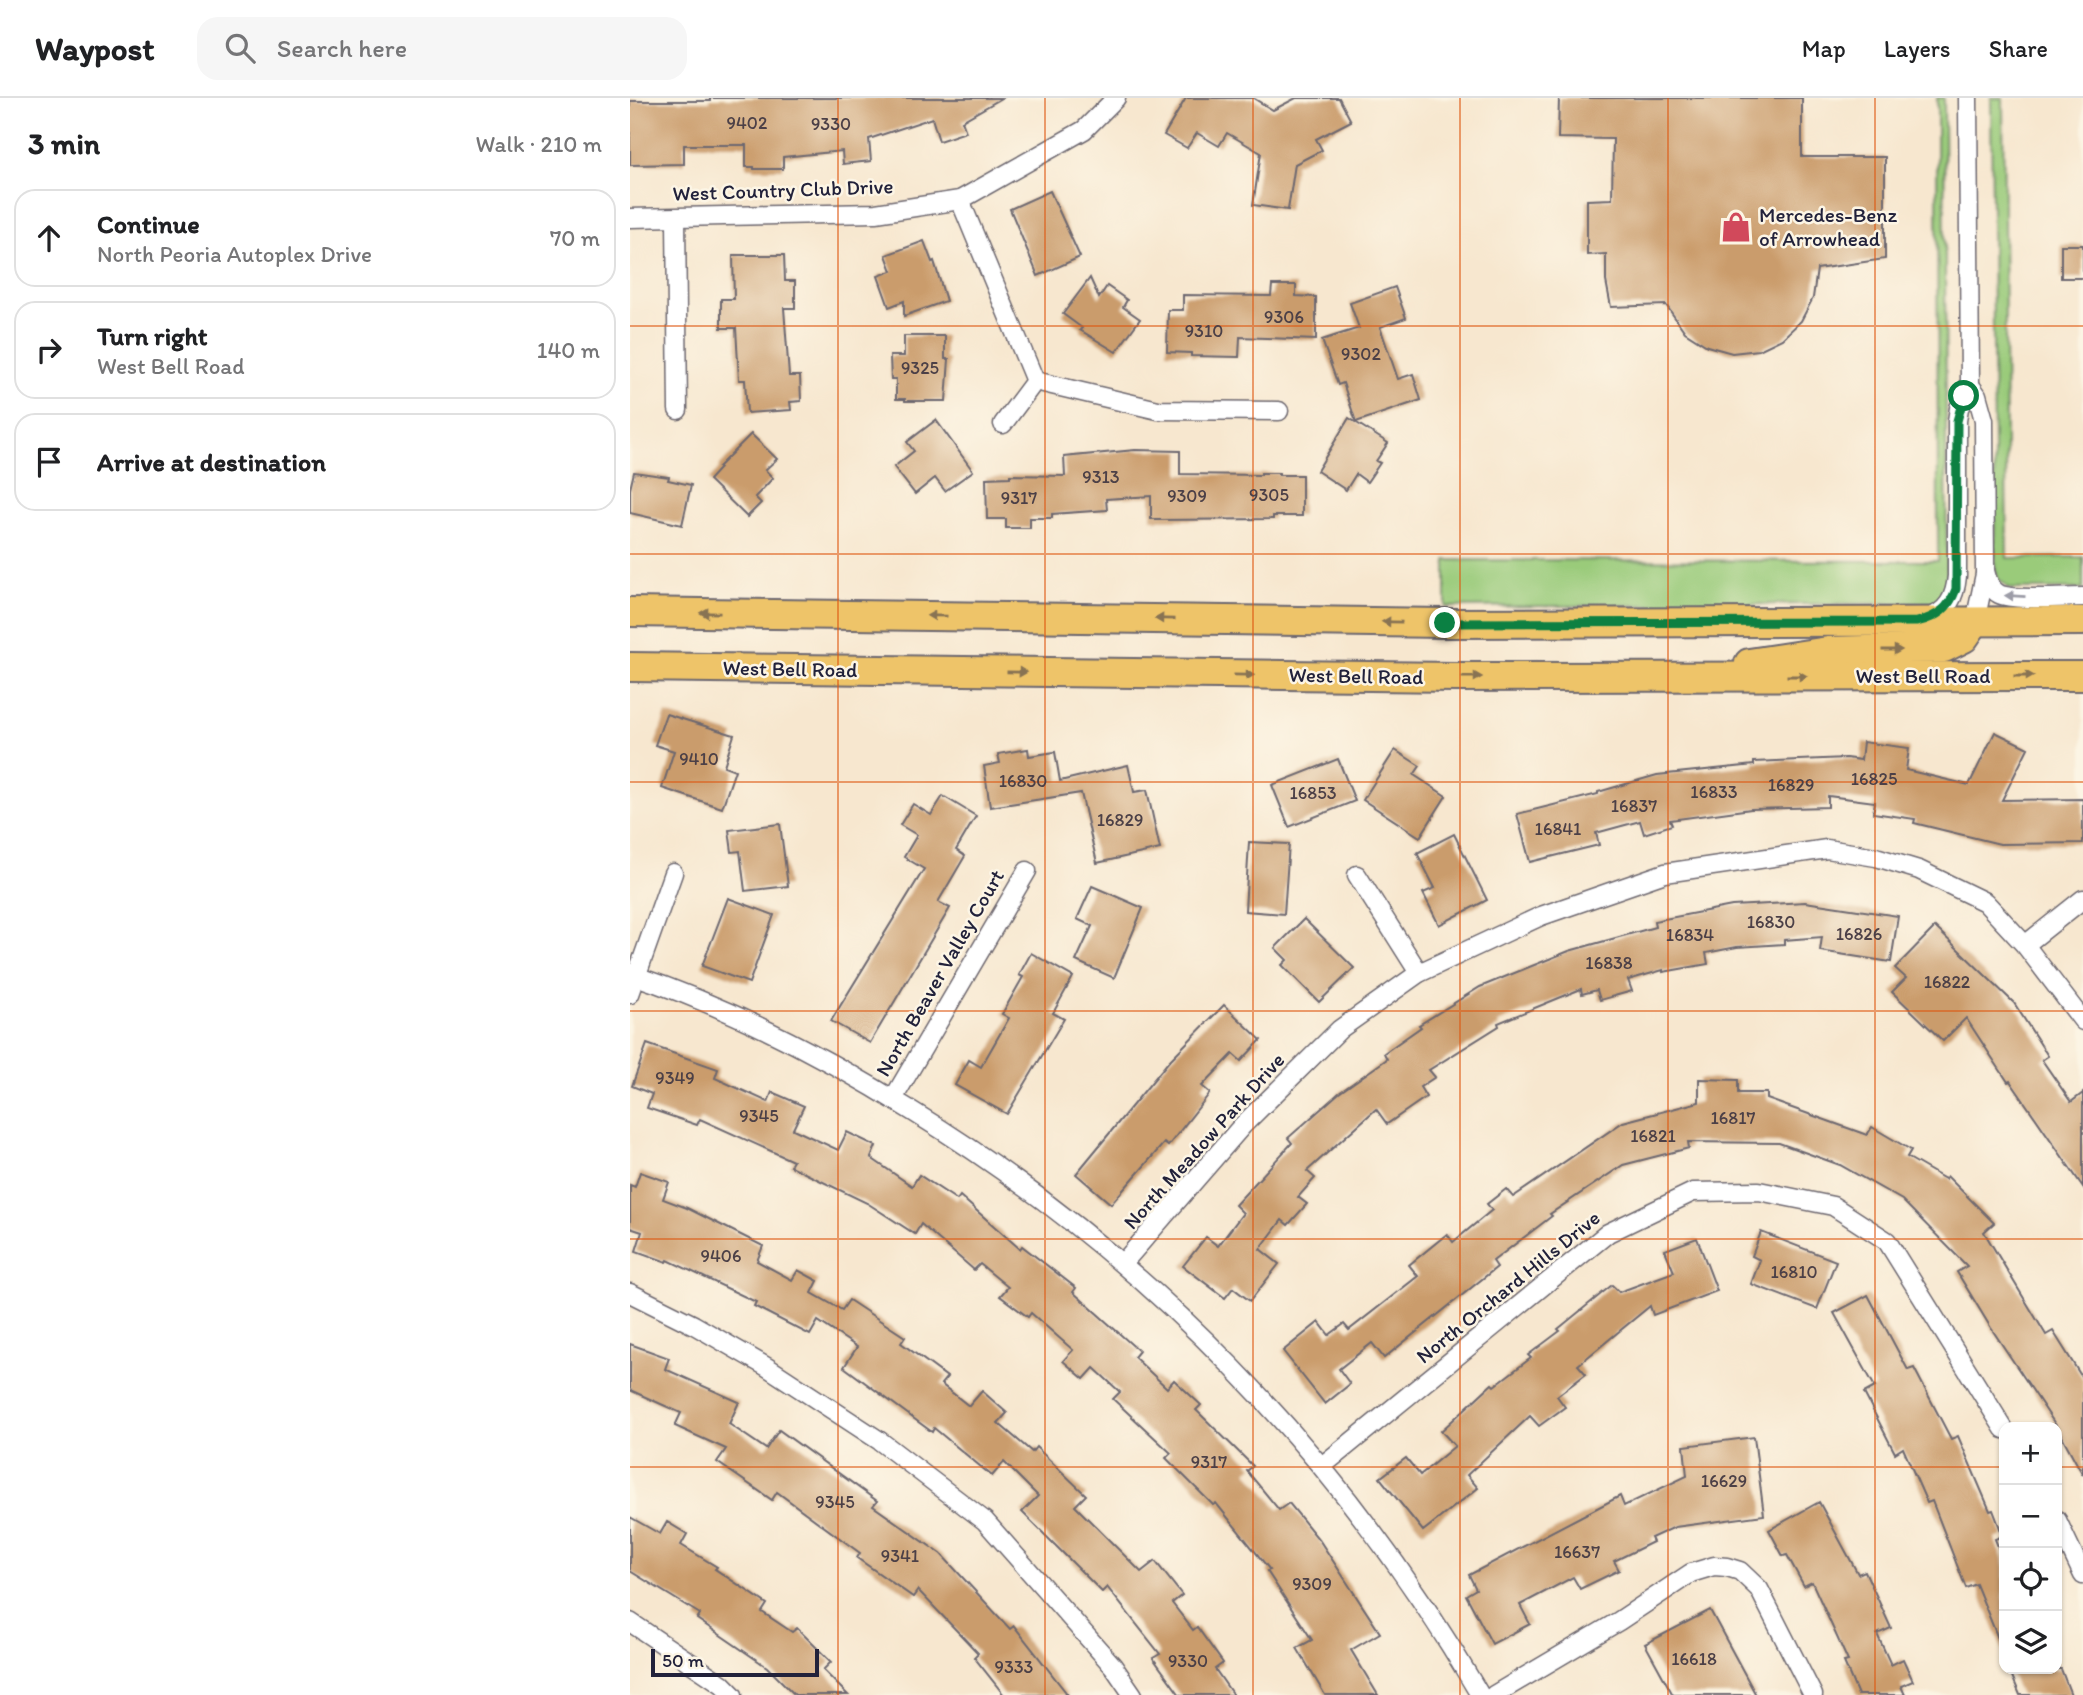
<!DOCTYPE html>
<meta charset="utf-8">
<style>
:root{--surface:#fff;--page:#f6f6f6;--text:#202124;--muted:#757577;--line:#e0e0e0}
body{margin:0;font-family:Itim,sans-serif;background:var(--page);color:var(--text)}
.controls{position:absolute;right:21px;bottom:21px;display:grid;overflow:hidden;border-radius:14px;box-shadow:0 2px 5px #0004}
.controls button{width:63px;height:63px;display:grid;place-items:center;padding:0;border:0;border-bottom:2px solid var(--line);background:var(--surface);color:var(--text);font:35px sans-serif}
.scale{position:absolute;left:21px;bottom:18px;width:168px;box-sizing:border-box;padding-left:7px;border:4px solid #22223b;border-top:0;font-size:19px;line-height:24px;white-space:nowrap;color:#22223b;-webkit-text-stroke:5px #fcf5e5;paint-order:stroke}
.stop{position:absolute;width:21px;height:21px;margin:-16px;border:5px solid #0b8043;border-radius:50%;background:#fff}
.stop.end{background:#0b8043;border-color:#fff;box-shadow:0 2px 7px #0008}
.list{margin:0;padding:0;list-style:none}
h2{display:flex;justify-content:space-between;align-items:center;height:91px;margin:0;padding:0 28px;font-size:30px}
h2 small{font-size:23px;font-weight:400;color:var(--muted)}
.list li{display:grid;grid-template-columns:46px 1fr auto;gap:21px;align-items:center;box-sizing:border-box;height:98px;margin:0 14px 14px;padding:0 14px;border:2px solid var(--line);border-radius:21px}
.list b{display:block;font-size:26px;white-space:nowrap}
.list p{margin:0;font-size:23px;white-space:nowrap;color:var(--muted)}
.list em{font-size:23px;font-style:normal;color:var(--muted)}
.icon{flex:none;width:38px;height:38px;fill:none;stroke:currentColor;stroke-width:2;stroke-linecap:round;stroke-linejoin:round}
.map{position:relative;flex:none;width:1453px;height:1597px;overflow:hidden}
header{display:flex;align-items:center;gap:42px;box-sizing:border-box;height:98px;padding:0 35px;background:var(--surface);border-bottom:2px solid var(--line)}
header strong{font-size:33px}
nav{display:flex;gap:38px;margin-inline-start:auto;font-size:24px}
.search{width:490px;height:63px;background:var(--page);display:flex;align-items:center;gap:18px;box-sizing:border-box;padding:0 24px;border-radius:21px;color:var(--muted);font-size:26px}
main{display:flex}
aside{flex:1;background:var(--surface)}
.map>svg:first-child{display:block}
</style>
<header>
<strong>Waypost</strong>
<div class="search"><svg class="icon" aria-label="search" viewBox="0 0 24 24"><circle cx="10" cy="10" r="6"/><path d="M15 15l6 6"/></svg>Search here</div>
<nav><a>Map</a><a>Layers</a><a>Share</a></nav>
</header>
<main>
<aside>
<h2>3 min<small>Walk · 210 m</small></h2>
<ul class="list">
<li><svg class="icon" aria-label="ahead" viewBox="0 0 24 24"><path d="M12 20V5M6 11l6-6 6 6"/></svg><div><b>Continue</b><p>North Peoria Autoplex Drive</p></div><em>70 m</em></li>
<li><svg class="icon" aria-label="right" viewBox="0 0 24 24"><path d="M7 20v-9h11M14 6l5 5-5 5"/></svg><div><b>Turn right</b><p>West Bell Road</p></div><em>140 m</em></li>
<li><svg class="icon" aria-label="arrive" viewBox="0 0 24 24"><path d="M6 21V4h12l-3 4 3 4H6"/></svg><div><b>Arrive at destination</b></div></li>
</ul>
</aside>
<div class="map">
<svg width="1453" height="1597" viewBox="0 0 1453 1597">
<rect width="100%" height="100%" fill="#fcf5e5"/>
<filter id="ink" filterUnits="userSpaceOnUse"><feTurbulence type="fractalNoise" baseFrequency=".0143" numOctaves="2"/><feDisplacementMap in="SourceGraphic" scale="14" xChannelSelector="R" yChannelSelector="G"/><feConvolveMatrix kernelMatrix="1 2 1 2 8 2 1 2 1" color-interpolation-filters="sRGB"/></filter>
<filter id="wash" filterUnits="userSpaceOnUse"><feTurbulence type="fractalNoise" baseFrequency=".00686" numOctaves="4" result="noise"/><feDisplacementMap in="SourceGraphic" scale="28" xChannelSelector="R" yChannelSelector="G"/><feGaussianBlur stdDeviation="1.57" result="paint"/><feColorMatrix in="noise" values="0 0 0 0 0 0 0 0 0 0 0 0 0 0 0 0 0 1.4 0 .05"/><feComposite in="paint" operator="in"/></filter>
<g filter="url(#wash)">
<rect width="100%" height="100%" fill="#f7e7cf"/>
<g fill="#9acb7a" stroke="#5e765a" stroke-width="2">
<path d="M1307,0H1314L1317,486L1311,499L1301,505L816,509V462L1308,463Z"/>
<path d="M1361,0H1373L1377,460L1453,459V491H1380L1368,481L1365,469Z"/>
</g>
<g id="blocks">
<g fill="#ca9c6c">
<path d="M80,0H372L332,23L336,34L309,43L302,20L239,41L241,63L213,66L212,53L153,59V71H124V69H116V47H54V66L0,67V3H80Z"/>
<path d="M556,0H623L643,12L666,0H709L721,23L686,41L692,52L665,66L658,112L623,107L631,55L597,35L589,48L567,35L557,50L534,37Z"/>
<path d="M929,0H1172V59H1255V161L1187,171L1183,200L1171,223L1152,241L1129,252L1102,255L1077,248L1055,234L1036,207L981,209L976,183V156L957,157V102L982,101L983,41L928,40Z"/>
<path d="M420,93L450,159L408,178L380,111Z"/>
<path d="M294,143L302,164L304,163L316,203L274,218V203L259,209L248,178L262,173L256,157Z"/>
<rect x="1431" y="147" width="22" height="33"/>
<path d="M103,157H154L155,183H165V210H154L159,278H170L171,303L160,304L161,312L117,315L115,282H109L106,230H91V201H104Z"/>
<path d="M460,180L469,200L477,188L497,202L493,209L510,221L486,254L450,232L452,230L433,216Z"/>
<path d="M642,187H666V198L686,199V242L610,239L609,259L561,258V255L537,254L538,212H553V197L641,198Z"/>
<path d="M765,189L776,220L750,229L768,281L783,276L791,302L726,324L713,285L708,287L692,242L729,230L720,205Z"/>
<path d="M274,238H315V261H319L316,303H275V301H266V281H261L260,258H274Z"/>
<path d="M719,320L758,345L746,363L750,365L737,384L726,376L716,392L687,373Z"/>
<path d="M306,322L343,373L315,393L305,380L285,396L264,369L284,353L277,344Z"/>
<path d="M121,336L147,361L135,372L143,380L125,399L131,405L117,419L79,382L90,370L88,369Z"/>
<path d="M505,352L550,353V376L631,377V375H649V377H672V418H643V421L526,422V421H521V398L476,401L477,412L422,416V420H400V430H376V421H357L356,380L380,379V377L435,378L434,359Z"/>
<path d="M4,374L39,379L38,382L61,387L52,427L0,415V391Z"/>
<path d="M36,616L104,637L94,668L105,672L92,710L32,690L44,653L25,647Z"/>
<path d="M1365,634L1398,650L1372,702L1453,701V745L1370,746L1284,725L1285,721L1243,715L1245,704L1198,698V709L1121,711L1040,722L1042,727L1014,736L1010,723L966,735L969,747L900,764L887,716L968,696V694L1027,677L1124,667V664L1216,660L1231,662L1233,644L1279,650L1276,672L1339,687Z"/>
<path d="M398,651L399,658L425,654L430,683L498,667L504,694L517,692L530,751L467,765L451,695L360,709L354,668L370,665L368,656Z"/>
<path d="M765,652L790,668L784,677L816,698L790,739L733,702Z"/>
<path d="M708,661L725,703L659,729L642,687Z"/>
<path d="M313,698L346,718L326,752L335,758L308,804L320,810L240,945L201,923L294,771L274,759L287,737L270,727L283,706L301,717Z"/>
<path d="M150,726L158,788L115,793L110,753L102,754L99,732Z"/>
<path d="M824,736L857,802L809,827L793,795L805,790L787,755Z"/>
<path d="M619,744L659,746L654,816L615,813Z"/>
<path d="M462,788L513,810L484,880L446,863L462,828L447,821Z"/>
<path d="M98,800L144,817L119,885L72,868Z"/>
<path d="M1175,804L1268,818L1261,864L1190,853L1192,839L1154,842V846L1107,849L1076,855L1078,866L1033,874V872L998,882L1002,893L970,902L967,892L952,896L951,891L868,925L869,928L799,972L805,979L790,989L796,999L757,1026L746,1011L677,1073L685,1080L668,1099L677,1106L658,1127L652,1122L630,1151L649,1166L620,1203L603,1190L595,1200L553,1168L576,1139L588,1148L613,1115L605,1107L662,1045L658,1040L709,995L757,961L754,955L791,929L789,927L850,889L939,853L1025,829L1024,823L1102,808Z"/>
<path d="M674,821L724,870L689,904L652,867L657,862L645,850Z"/>
<path d="M1305,829L1384,905L1418,958L1412,962L1441,1004L1453,995V1089L1380,983L1378,984L1336,920L1313,943L1262,894L1276,880L1265,870Z"/>
<path d="M401,855L443,879L423,915L434,921L377,1016L325,987L339,962L351,969L379,920L372,916L393,879L389,877Z"/>
<path d="M594,907L631,942L611,963L603,956L572,988L580,995L538,1048L534,1045L481,1106L446,1076L539,963Z"/>
<path d="M17,946L88,971L85,980L138,1004L142,994L174,1008L163,1031L208,1052L217,1034L246,1048L241,1060L282,1088L289,1077L327,1102L330,1098L390,1151L392,1148L446,1190L443,1194L509,1253L504,1259L537,1290L544,1282L571,1307L566,1312L623,1368L617,1373L649,1412L659,1405L690,1443L750,1535L721,1552L748,1597H695L667,1550L682,1542L637,1473L640,1472L586,1405L583,1407L536,1360L541,1355L483,1301L490,1294L464,1270L454,1281L433,1263L443,1252L401,1215L398,1219L370,1198L378,1189L350,1166L344,1172L291,1126L285,1136L237,1105L160,1068L163,1063L70,1021L67,1027L17,1010L22,996L2,988Z"/>
<path d="M1069,981L1108,982V995H1137V1001L1237,1037L1242,1029L1281,1052L1277,1059L1315,1081L1317,1078L1364,1125L1354,1134L1416,1237L1423,1233L1453,1281V1377L1427,1329L1361,1230L1327,1174L1337,1168L1272,1102L1210,1067L1149,1045L1058,1044L1059,1050L993,1067L920,1116L922,1118L863,1163L867,1169L754,1260L742,1245L709,1271L720,1286L695,1306L653,1253L689,1224L699,1237L714,1226L719,1232L788,1178L779,1167L817,1136L823,1144L862,1112L857,1106L876,1091L883,1099L993,1024L1069,1004Z"/>
<path d="M10,1074L39,1084L33,1101L57,1110L133,1148L127,1163L162,1182L168,1172L188,1183L182,1195L212,1212L219,1202L275,1239L271,1245L317,1279L311,1286L339,1308L352,1293L377,1315L368,1325L402,1354L406,1349L456,1397L445,1408L511,1474L525,1463L552,1497L542,1505L563,1532L567,1529L593,1565L585,1571L603,1597H550L523,1560L530,1556L477,1489L472,1494L392,1414L408,1398L374,1364L362,1378L304,1330L302,1334L214,1269L227,1249L188,1223L180,1237L124,1208L126,1204L38,1162L37,1164L6,1153L12,1134L0,1130V1087L5,1089Z"/>
<path d="M1131,1134L1206,1163L1187,1211L1121,1186L1130,1162L1122,1158Z"/>
<path d="M1067,1140L1087,1193L1023,1217L1020,1208L948,1267L956,1276L927,1298L935,1309L909,1328L900,1318L837,1377L848,1390L793,1433L750,1380L776,1360L790,1377L825,1348L811,1333L862,1286L864,1288L901,1260L898,1257L930,1233L928,1231L982,1187L989,1194L1044,1174L1035,1152Z"/>
<path d="M1238,1197L1278,1272L1284,1270L1321,1341L1328,1338L1360,1413L1363,1412L1373,1438L1365,1441L1374,1464V1555L1346,1486L1336,1490L1302,1403L1297,1405L1273,1350L1265,1355L1234,1295L1245,1289L1204,1215Z"/>
<path d="M0,1246L39,1260L35,1271L109,1304L99,1326L136,1351L149,1332L247,1403L243,1408L311,1456L380,1531L384,1528L438,1597H374L344,1559L348,1555L288,1492L283,1499L227,1460L230,1455L147,1394L142,1402L87,1364L96,1351L45,1328L51,1315L0,1292Z"/>
<path d="M1124,1339L1134,1417L1045,1429L1021,1440L1023,1444L984,1463L989,1472L950,1491L943,1479L890,1507L900,1526L862,1546L836,1497L846,1491L839,1477L990,1398L994,1408L1057,1378L1054,1348Z"/>
<path d="M1189,1404L1228,1476L1235,1473L1261,1530L1247,1536L1261,1567L1273,1561L1283,1583L1271,1588L1275,1597H1228L1214,1564L1218,1563L1182,1484L1174,1488L1157,1457L1153,1458L1139,1432Z"/>
<path d="M0,1419L30,1436L37,1424L57,1436L51,1447L87,1469L85,1471L137,1506L132,1514L162,1534L167,1530L201,1564L193,1572L218,1597H165L137,1569L67,1521L70,1516L0,1473Z"/>
<path d="M1080,1512L1126,1597H1043L1015,1546Z"/>
<path d="M1379,1571H1431L1441,1597H1390Z"/>
</g>
</g>
</g>
<g filter="url(#ink)">
<use href="#blocks" fill-opacity="0" stroke="#6d676f" stroke-width="2"/>
<g fill="none" stroke-linecap="round" stroke-linejoin="round">
<g stroke="#6d676f" stroke-width="21">
<g id="street">
<path d="M330,102L405,283L528,312L649,313"/>
<path d="M0,120L246,115L330,102L454,32L486,0"/>
<path d="M46,120L48,312"/>
<path d="M1340,287L1347,297L1354,322L1355,473C1357,482 1360,491 1369,496C1383,503 1435,499 1453,499"/>
<path d="M373,326L405,283"/>
<path d="M1297,521C1318,513 1325,500 1327,478V323L1329,310L1340,287L1338,0"/>
<path d="M1345,524L1355,476"/>
<path d="M727,777L789,875"/>
<path d="M1395,847L1453,801"/>
<path d="M0,876C99,909 194,958 282,1013C519,1159 710,1356 850,1597"/>
<path d="M0,896L43,775"/>
<path d="M263,1001L397,773"/>
<path d="M493,1165L612,1028L710,931L789,875L911,818L1035,775L1197,751L1246,759L1289,772L1355,804L1395,847L1453,923"/>
<path d="M0,1195L64,1227L137,1269L250,1343L355,1423L483,1568L503,1597"/>
<path d="M692,1368L978,1135L1063,1094L1129,1093L1203,1108L1257,1143L1374,1331"/>
<path d="M1427,1422L1453,1477"/>
<path d="M0,1524L92,1586L103,1597"/>
<path d="M864,1597L989,1523L1061,1475L1084,1468L1097,1469L1110,1473L1129,1491L1183,1597"/>
</g>
</g>
<g stroke="#6d676f" stroke-width="32">
<g id="primary">
<path d="M0,514L815,525L1453,523"/>
<path d="M1119,565L1198,553L1314,550L1334,540L1345,524"/>
<path d="M0,569L826,579L1453,578"/>
</g>
</g>
<use href="#street" stroke="#fff" stroke-width="18"/>
<use href="#primary" stroke="#eec469" stroke-width="28"/>
</g>
<defs><path id="oneway-solid" d="M-6-.8H1V-3.2L6.5 0L1 3.2V.8H-6Z" transform="scale(1.75)"/></defs>
<use fill="#9c9ca7" href="#oneway-solid" transform="translate(1385 498) rotate(-177)"/>
<g fill="#887352">
<use href="#oneway-solid" transform="translate(80 515) rotate(-179)"/>
<use href="#oneway-solid" transform="translate(307 518) rotate(-179)"/>
<use href="#oneway-solid" transform="translate(535 521) rotate(-179)"/>
<use href="#oneway-solid" transform="translate(762 524) rotate(-179)"/>
<use href="#oneway-solid" transform="translate(1262 552)"/>
<use href="#oneway-solid" transform="translate(387 574) rotate(1)"/>
<use href="#oneway-solid" transform="translate(614 577) rotate(1)"/>
<use href="#oneway-solid" transform="translate(1167 578)"/>
<use href="#oneway-solid" transform="translate(1394 578)"/>
<use href="#oneway-solid" transform="translate(842 579)"/>
</g>
</g>
<g fill="none" stroke-linecap="round" stroke-linejoin="round" filter="url(#ink)">
<path stroke="#0b8043" stroke-width="9" d="M815,525L1287,524C1307,519 1319,511 1326,491L1327,323L1334,298"/>
</g>
<path fill="none" stroke="#de560e" stroke-width="2" stroke-opacity="0.55" d="M208,0V1597M415,0V1597M623,0V1597M830,0V1597M1038,0V1597M1245,0V1597M0,228H1453M0,456H1453M0,684H1453M0,913H1453M0,1141H1453M0,1369H1374M1427,1369H1453"/>
<defs>
<g id="shop-bare" transform="scale(2.415)"><path d="M-5-2.5h2.3a2.7 3.5 0 0 1 5.4 0H5L5.5 6h-11ZM-1.5-2.5h3a1.5 2.3 0 0 0-3 0Z" fill="#d1495b" stroke="#fcf5e5" stroke-width="2.5" paint-order="stroke"/></g>
</defs>
<g fill-rule="evenodd">
<use href="#shop-bare" x="1106" y="129"/>
</g>
<g text-anchor="middle" stroke-width="5" stroke-linejoin="round" paint-order="stroke">
<g font-size="18" fill="#4c4047">
<text x="117" y="31">9402</text>
<text x="201" y="32">9330</text>
<text x="654" y="225">9306</text>
<text x="574" y="239">9310</text>
<text x="731" y="262">9302</text>
<text x="290" y="276">9325</text>
<text x="471" y="385">9313</text>
<text x="639" y="403">9305</text>
<text x="557" y="404">9309</text>
<text x="389" y="406">9317</text>
<text x="69" y="667">9410</text>
<text x="1244" y="687">16825</text>
<text x="393" y="689">16830</text>
<text x="1161" y="693">16829</text>
<text x="1084" y="700">16833</text>
<text x="683" y="701">16853</text>
<text x="1004" y="714">16837</text>
<text x="490" y="728">16829</text>
<text x="928" y="737">16841</text>
<text x="1141" y="830">16830</text>
<text x="1229" y="842">16826</text>
<text x="1060" y="843">16834</text>
<text x="979" y="871">16838</text>
<text x="1317" y="890">16822</text>
<text x="45" y="986">9349</text>
<text x="129" y="1024">9345</text>
<text x="1103" y="1026">16817</text>
<text x="1023" y="1044">16821</text>
<text x="91" y="1164">9406</text>
<text x="1164" y="1180">16810</text>
<text x="579" y="1370">9317</text>
<text x="1094" y="1389">16629</text>
<text x="205" y="1410">9345</text>
<text x="947" y="1460">16637</text>
<text x="270" y="1464">9341</text>
<text x="682" y="1492">9309</text>
<text x="1064" y="1567">16618</text>
<text x="558" y="1569">9330</text>
<text x="384" y="1575">9333</text>
</g>
<g font-size="21" fill="#22223b" stroke="#fcf5e5">
<text transform="translate(153 92) rotate(-2)" y="7">West Country Club Drive</text>
<text transform="translate(160 571) rotate(1)" y="7">West Bell Road</text>
<text transform="translate(726 578) rotate(1)" y="7">West Bell Road</text>
<text x="1293" y="585">West Bell Road</text>
<text transform="translate(310 875) rotate(-60)" y="7">North Beaver Valley Court</text>
<text transform="translate(574 1043) rotate(-48)" y="7">North Meadow Park Drive</text>
<text transform="translate(878 1189) rotate(-39)" y="7">North Orchard Hills Drive</text>
</g>
<g font-size="21" fill="#22223b" stroke="#fcf5e5" text-anchor="start">
<text x="1129" y="124">Mercedes-Benz<tspan x="1129" dy="24">of Arrowhead</tspan></text>
</g>
</g>
</svg>
<div class="controls">
<button>+</button>
<button>−</button>
<button><svg class="icon" aria-label="locate" viewBox="0 0 24 24"><circle cx="12" cy="12" r="6"/><path d="M12 2v4M12 18v4M2 12h4M18 12h4"/></svg></button>
<button><svg class="icon" aria-label="layers" viewBox="0 0 24 24"><path d="M12 4l9 5-9 5-9-5zM3 14l9 5 9-5"/></svg></button>
</div>
<div class="scale">50 m</div>
<div class="stop" style="left:1334px;top:298px"></div>
<div class="stop end" style="left:815px;top:525px"></div>
</div>
</main>
